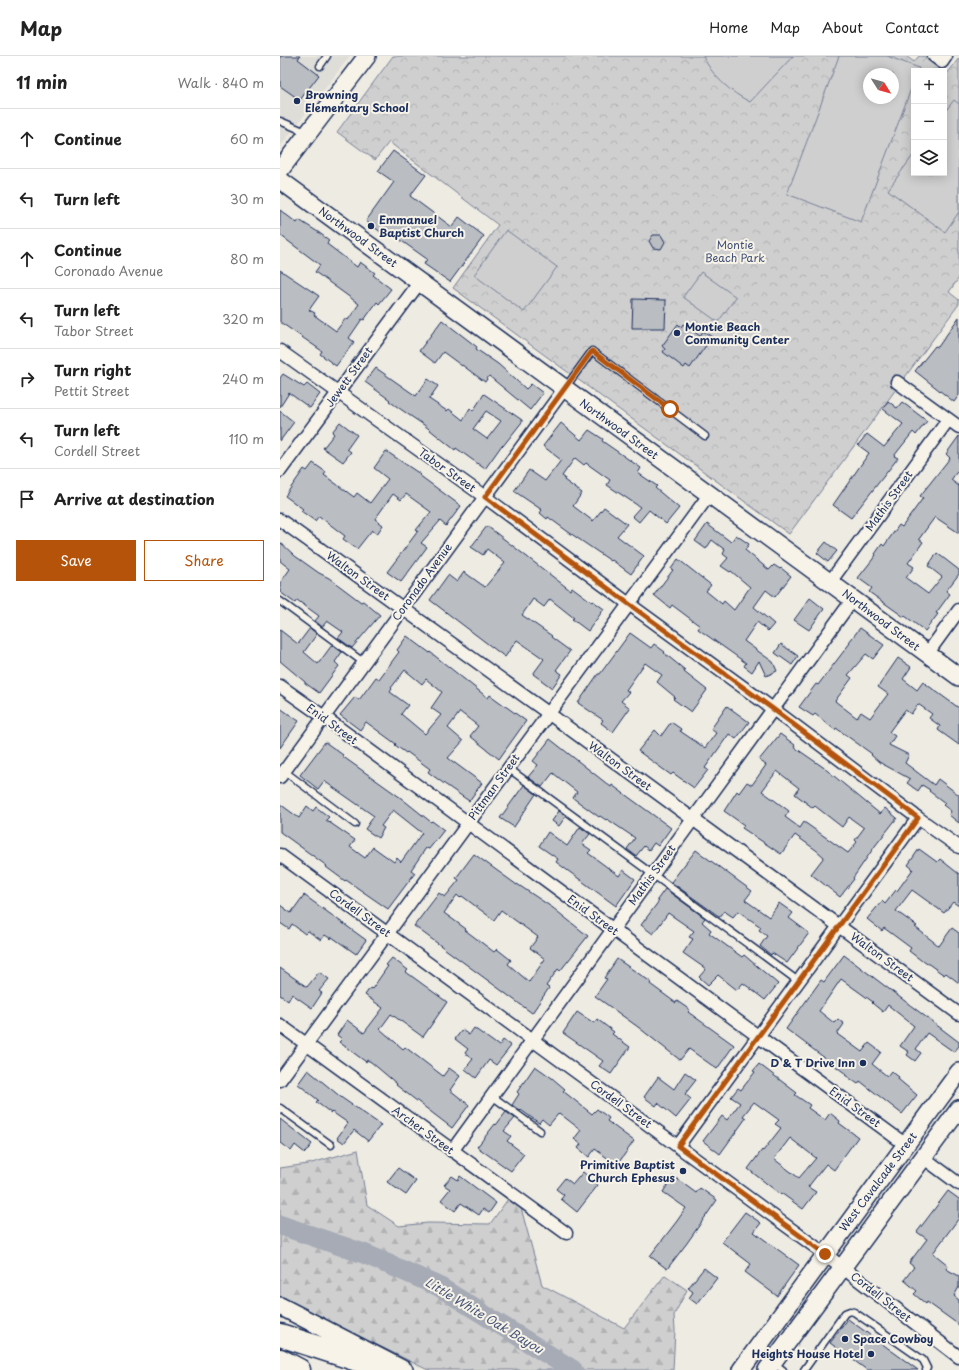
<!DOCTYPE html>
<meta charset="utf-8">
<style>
:root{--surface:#fff;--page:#f2f2f2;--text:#222;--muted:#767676;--line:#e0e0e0;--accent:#b45309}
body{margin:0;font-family:"Playpen Sans",sans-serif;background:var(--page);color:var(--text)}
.controls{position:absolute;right:12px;top:12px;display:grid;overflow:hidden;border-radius:0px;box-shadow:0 2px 10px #0003}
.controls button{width:36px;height:36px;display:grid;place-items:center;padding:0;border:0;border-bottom:1px solid var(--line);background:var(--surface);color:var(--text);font:20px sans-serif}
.compass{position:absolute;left:583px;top:12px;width:36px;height:36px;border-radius:50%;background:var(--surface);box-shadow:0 2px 10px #0003;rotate:127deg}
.stop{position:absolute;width:12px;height:12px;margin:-9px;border:3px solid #b45309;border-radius:50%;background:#fff}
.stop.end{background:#b45309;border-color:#fff;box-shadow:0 1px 4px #0008}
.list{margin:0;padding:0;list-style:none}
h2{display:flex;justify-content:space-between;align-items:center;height:52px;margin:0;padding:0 16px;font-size:17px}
h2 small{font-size:13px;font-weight:400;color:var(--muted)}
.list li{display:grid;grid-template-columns:26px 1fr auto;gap:12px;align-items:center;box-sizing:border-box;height:60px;padding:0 16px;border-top:1px solid var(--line)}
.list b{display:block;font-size:15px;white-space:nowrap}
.list p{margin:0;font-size:13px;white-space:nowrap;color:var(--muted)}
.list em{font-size:13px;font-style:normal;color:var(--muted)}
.actions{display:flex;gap:8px;padding:12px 16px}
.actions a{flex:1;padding:9px 0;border:1px solid var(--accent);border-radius:0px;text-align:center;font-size:14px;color:var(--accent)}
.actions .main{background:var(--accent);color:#fff}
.icon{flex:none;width:22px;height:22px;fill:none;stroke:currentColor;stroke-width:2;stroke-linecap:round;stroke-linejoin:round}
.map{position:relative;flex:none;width:679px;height:1314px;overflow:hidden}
header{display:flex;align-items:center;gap:24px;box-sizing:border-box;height:56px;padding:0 20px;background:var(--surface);border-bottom:1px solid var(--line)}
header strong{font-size:19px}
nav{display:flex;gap:22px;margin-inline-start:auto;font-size:14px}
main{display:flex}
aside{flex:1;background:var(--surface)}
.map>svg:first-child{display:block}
</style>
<header>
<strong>Map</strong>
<nav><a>Home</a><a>Map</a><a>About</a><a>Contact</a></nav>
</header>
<main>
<aside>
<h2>11 min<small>Walk · 840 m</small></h2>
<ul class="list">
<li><svg class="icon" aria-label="ahead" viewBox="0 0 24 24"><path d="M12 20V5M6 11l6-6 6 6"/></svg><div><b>Continue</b></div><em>60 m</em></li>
<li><svg class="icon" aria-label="left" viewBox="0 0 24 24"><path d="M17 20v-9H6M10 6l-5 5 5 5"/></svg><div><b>Turn left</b></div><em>30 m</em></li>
<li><svg class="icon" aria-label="ahead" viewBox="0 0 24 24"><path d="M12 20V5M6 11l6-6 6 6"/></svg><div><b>Continue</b><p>Coronado Avenue</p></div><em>80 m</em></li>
<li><svg class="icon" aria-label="left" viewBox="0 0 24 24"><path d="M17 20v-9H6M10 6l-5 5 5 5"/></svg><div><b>Turn left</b><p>Tabor Street</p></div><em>320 m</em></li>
<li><svg class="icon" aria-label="right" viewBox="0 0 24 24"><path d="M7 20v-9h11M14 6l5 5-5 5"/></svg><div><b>Turn right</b><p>Pettit Street</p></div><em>240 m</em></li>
<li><svg class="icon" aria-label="left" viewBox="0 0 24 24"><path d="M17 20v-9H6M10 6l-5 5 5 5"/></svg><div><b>Turn left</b><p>Cordell Street</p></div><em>110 m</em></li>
<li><svg class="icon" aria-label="arrive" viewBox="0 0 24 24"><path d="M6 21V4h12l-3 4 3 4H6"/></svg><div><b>Arrive at destination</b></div></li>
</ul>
<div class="actions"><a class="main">Save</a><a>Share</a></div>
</aside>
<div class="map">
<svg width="679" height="1314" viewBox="0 0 679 1314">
<defs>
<pattern id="forest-firs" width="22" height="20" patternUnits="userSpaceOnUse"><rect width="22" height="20" fill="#cfcfcf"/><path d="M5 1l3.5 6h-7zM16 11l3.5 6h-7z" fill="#b1b2b4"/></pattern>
<pattern id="park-crowns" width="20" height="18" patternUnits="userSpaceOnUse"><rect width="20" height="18" fill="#cfcfcf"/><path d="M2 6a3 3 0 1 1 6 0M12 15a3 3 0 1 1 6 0" fill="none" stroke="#b1b2b4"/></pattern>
</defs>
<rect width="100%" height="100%" fill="#eeebe2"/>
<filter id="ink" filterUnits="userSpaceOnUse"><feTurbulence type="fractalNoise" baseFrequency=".025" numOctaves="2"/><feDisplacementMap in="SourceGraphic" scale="8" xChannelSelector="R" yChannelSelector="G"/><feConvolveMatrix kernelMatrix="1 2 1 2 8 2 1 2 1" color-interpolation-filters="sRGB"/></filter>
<g filter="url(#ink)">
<path fill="#deddd8" d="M0,0H70L0,91Z"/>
<path fill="url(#forest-firs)" stroke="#757f96" d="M78,1094L87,1149L119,1170L148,1167L210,1168L228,1143L241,1152L262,1229L344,1272L385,1219L407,1234L394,1259L395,1274L393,1314H148L0,1241V1112L28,1108Z"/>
<path fill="url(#park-crowns)" stroke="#757f96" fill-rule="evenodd" d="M113,0H626L634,6L639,0H643L663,15H634V117H664V16L667,18L679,2V222L669,236L679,244V248L509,478L173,232L218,169L109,86L95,104L57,76ZM589,18H613V42H589Z"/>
<g fill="#cfcfcf" stroke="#757f96" fill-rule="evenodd">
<path d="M423,0H513L470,46C450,36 432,20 423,0Z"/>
<path d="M559,0H607L639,12L638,15H634V25L581,166L507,138ZM589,18H613V42H589Z"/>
<path d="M674,44L679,48V156L665,176L608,134L634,98V117H664V57Z"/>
<path d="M226,174L277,211L244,256L194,219Z"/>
<path d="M421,216L456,241L438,266L403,241Z"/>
</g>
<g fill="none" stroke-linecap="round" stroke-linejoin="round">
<path stroke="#a6abb5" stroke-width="20" d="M0,1169L85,1198L158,1230L293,1314"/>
</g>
<g fill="#babdc2" stroke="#1b2f5e" fill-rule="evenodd">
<path d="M0,0H20L18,3L39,19L20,44L0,30Z"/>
<path d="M113,95L146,119L130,140L172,171L179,161L204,180L170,226L144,208L147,203L109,176L106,180L86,165L114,126L98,115Z"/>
<path d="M0,154L17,167L19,164L38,176L49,184L47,188L77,211L80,206L95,217L93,219L111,233L99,248L97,246L84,264L82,263L69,282L74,286L56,310L40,298L42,295L0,266V214L39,240L29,254L35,257L34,259L56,275L66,262L68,264L79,248L35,216L40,209L0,179Z"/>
<path d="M373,179H381L385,186L381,193L373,192L369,185Z"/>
<path d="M353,243L386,244L385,272H352Z"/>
<path d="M679,261V339L674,346L635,315L655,290L658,291Z"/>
<path d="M162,264L197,291L196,293L218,308L246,333L251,328L263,337L250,354L209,320L205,326L182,309V310L163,296L155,307L139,295Z"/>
<path d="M398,268L401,271L403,268L420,280L423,275L432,281L410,312L406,309L404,312L383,296L385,293L382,290Z"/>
<path d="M96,312L136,340L148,323L158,330L149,343L167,355L169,353L183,364L190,352L193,355L204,338L242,364V366L223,390L222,389L205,413L176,392L175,394L144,369L129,359L109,345L110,344L85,326ZM206,355L221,365L207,383L193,373Z"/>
<path d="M3,318L24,331L27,328L40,338L30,352L9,337L0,351V322Z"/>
<path d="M608,345L617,352L622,346L647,365L636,379L633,376L614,400L618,402L571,462L553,449L589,397L578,389L587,378L604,391L623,368L603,353Z"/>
<path d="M0,355L14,366L0,385Z"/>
<path d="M60,366L77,379L67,393L71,396L63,406L43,392L54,378L52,376Z"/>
<path d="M281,367L301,384L309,374L323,383L322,385L361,412L358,417L377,430L375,432L399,452L386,468L369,454L359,466L352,460L360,451L327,429L330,424L306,407L304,409L295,402L282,420L285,422L284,424L302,437L293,450L313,465L324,451L347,468L337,480L364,500L351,518L332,504L331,505L287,475L268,461L267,463L260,457L262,454L234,435L249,414L265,425L279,407L281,404L263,390Z"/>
<path d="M679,380V413L671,424L679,430V477L655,461L639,483L643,486L628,507L634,511L626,522L648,538L662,521L648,510L657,497L679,514V518L666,535L670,538L656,557L658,558L645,575L625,560L624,561L589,536L592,532L578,522L596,499L595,498L602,488L604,490L619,469L622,471L643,442L640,440L670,402L666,398Z"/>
<path d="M106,395L140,418L139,419L181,450L166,470L160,465L141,487L147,491L121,526L107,516L138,475L136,474L151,456L126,438L121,444L113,438L95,463L103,469L97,478L92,474L77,493L63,483L65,480L39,460L35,465L21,455L23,453L5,440L24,413L27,415L33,407L46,416L44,419L74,441L77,437L90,447L108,423L94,412Z"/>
<path d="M427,468L451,486L456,479L469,488L465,494L489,514L494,509L500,513L501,512L511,520L495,541L486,534L474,551L494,568L488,575L477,566L464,585L493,606L497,615L486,620L479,605L472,616L464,610L466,607L418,573L420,570L392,549L390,552L374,539L393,514L391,513L398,503L431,529L426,535L442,548L444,545L454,554L470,531L451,515L450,516L441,510L448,502L443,498L445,494L432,484L426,493L415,485Z"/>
<path d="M207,470L290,534L292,531L312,546L313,545L324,553L308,575L292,563L294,562L270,543L264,551L253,543L242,559L272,580L271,581L290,595L276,614L282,618L272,632L253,618L264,603L237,584L225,601L150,544L168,519L177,526L184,516L205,531L225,507L207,493L203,499L191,491Z"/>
<path d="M0,486L15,500L39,517L49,522L81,546L83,545L100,559L72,592L58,582L63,576L47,565L42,571L35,565L39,560L17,544L15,547L0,536V527L10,513L0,505Z"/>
<path d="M546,486L557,495L548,506L537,497Z"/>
<path d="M530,542L544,553L529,574L514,564Z"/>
<path d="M30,572L37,578L24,596L38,608L52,589L62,596L55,606L59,610L39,637L25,627V626L0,605V574L18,588Z"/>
<path d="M580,572L604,589L593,603L586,598L568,619L572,622L555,645L577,662L581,656L590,662L608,638L598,631L618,602L631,611L623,623L637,634L643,626L679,652V689L658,674L660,670L649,662L652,658L638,648L631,658L625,654L609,676L615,680L609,689L629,699L625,707L654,729L658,723L679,739V767L669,759L671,755L663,749L665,747L649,735L650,734L642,729L638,735L627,727L630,723L599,706L591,699L592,698L556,672L555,674L535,658L533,660L519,651L536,628L538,629L570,587L569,586Z"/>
<path d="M350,577L371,592L374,588L385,596L384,597L405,614L404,616L427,634L411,656L393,643L395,641L377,626L382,619L365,607L346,634L349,636L341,645L350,652L333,676L321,667L323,664L298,647L318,618H320Z"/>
<path d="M127,580L150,597V596L208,642L210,639L246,665L219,703L190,680L198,670L180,656L168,672L183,685L168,702L202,727L189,745L163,727L148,716L150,713L127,696L126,697L115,689L116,688L86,666L80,674L60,659L75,641L79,644L96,621L99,623L119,596L117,594ZM125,614L142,628L146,623L162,636L151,652L161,659L145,678L121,658L128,649L110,636L112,633L111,632Z"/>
<path d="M501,588L518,600L512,609L495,597Z"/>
<path d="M447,650L469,666L456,683L449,678L425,712L428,714L414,732L393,717L391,719L358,695L375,674L381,680L391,666L401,673L400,675L425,692L436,677L431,673Z"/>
<path d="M0,652L19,665L0,692Z"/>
<path d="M500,678L515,689L514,691L543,711L600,758L605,752L617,762L595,790L573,822L574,823L560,841L531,818L544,801L536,794L515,779L501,798L462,772L464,769L444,755L457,735L459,737L467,726L472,729L486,709L479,704ZM497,715L519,732L515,738L533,752L535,750L562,771L569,761L584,772L575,784L577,786L568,797L524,766L520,772L505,761L509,755L482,735Z"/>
<path d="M270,683L331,731L332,729L391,772L378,790L374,787L369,794L364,790L356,800L347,793L355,782L327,763L326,764L320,760L319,761L293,742L297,736L273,717L262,731L248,721L258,709L253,705Z"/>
<path d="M45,686L63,699L62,700L121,742L151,766L152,765L164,774L149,793L146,792L131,814L135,817L108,853L66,824L65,825L46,811L47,810L0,776V748L19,762L27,750L33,755L36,751L49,761L46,764L75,784L70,791L85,802L93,791L114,806L117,802L121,806L142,777L113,754L101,770L104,772L98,782L85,773L94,760L44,725L38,733L20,719Z"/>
<path d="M244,729L256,738L234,771L220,762Z"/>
<path d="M279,755L286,760L279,770L272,765Z"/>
<path d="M300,771L310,778L302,788L311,794L308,797L339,820L343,814L355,823L336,850L276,806L278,803L259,790L268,776L287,790Z"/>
<path d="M639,793L657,806L660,803L679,818V850L673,846L664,857L632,834L616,855L637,870L635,871L659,890L672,872L679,877V927L666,917L664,919L643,904L642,905L629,895L631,892L604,872L602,875L587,863L602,845L605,848L616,834L617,835L633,813L628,809Z"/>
<path d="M416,794L472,835L465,844L489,861L499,847L513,857L509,862L529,877L507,907L492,897L491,899L480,890L487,880L479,874L481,871L458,855L453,861L444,855L440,861L391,826Z"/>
<path d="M194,798L237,829V828L273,852L308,880L280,915L278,913L266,930L269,932L252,957L134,870L159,837L165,841L179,824L176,822ZM177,839L180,842L182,840L214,864L221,854L258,881L250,892L265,903L249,926L228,908L231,904L217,893L214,896L185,874L186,873L164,857Z"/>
<path d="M385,833L425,862L422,866L431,874L429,877L462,901L464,899L498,928L485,944L463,927L457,934L438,919L428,929L419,921L426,913L403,897L413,883L409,881L414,875L388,857L373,878L361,869L379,845L377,844Z"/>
<path d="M24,839L86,884L76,898L52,881L51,883L45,879L41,884L28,875L25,878L12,868L9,873L0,867V849L11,857Z"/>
<path d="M564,899L679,986V990L674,996L647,977L636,993L641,997L635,1005L627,999L629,996L620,990L634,970L608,949L603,956L592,947L593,946L561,923L539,955L554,967L558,963L564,968L557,978L582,996L589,987L601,996L592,1008L607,1020L611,1015L619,1021L618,1023L637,1039L622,1058L580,1025L578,1028L565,1019L566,1018L506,973L541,924L544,926Z"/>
<path d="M112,902L128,914L126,916L167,946L143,981L111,958L100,973L123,993L125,991L163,1020L169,1012L180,1020L170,1034L189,1049L172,1072L116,1029L117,1028L91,1006L87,1004L86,1006L59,986L62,983L57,979L67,964L84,977L103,952L85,939L90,932L92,933L108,910L106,909Z"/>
<path d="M337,903L371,926L370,928L396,947L397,945L410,954L408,956L454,989L437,1013L409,993L400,1004L358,971L315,940L327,923L324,922Z"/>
<path d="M0,912L27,931L39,916L49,923L39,935L42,937L32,952L12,938L8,945L0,939Z"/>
<path d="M297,956L314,967L317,963L334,976L332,978L350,991L331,1018L319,1010L323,1005L283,977Z"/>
<path d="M194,972L219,990L223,984L231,990L216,1009L209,1004L196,1022L185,1013L193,1003L185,997L188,993L175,983L182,974L189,979Z"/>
<path d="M479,1008L517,1037L515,1039L530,1049L528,1052L545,1064L550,1057L560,1065L559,1067L578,1081L554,1114L546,1108L528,1131L536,1136L523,1153L501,1137L500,1138L468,1113L482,1094L483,1095L501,1072L495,1068L499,1064L474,1046L463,1060L466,1062L440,1098L423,1085L442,1060L447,1064L460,1047L451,1041L458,1032L461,1034L475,1016L473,1015ZM510,1082L536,1102L519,1122L494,1103Z"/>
<path d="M255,1010L272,1022L285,1033L283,1035L312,1058L317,1053L329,1062L327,1065L354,1085L337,1109L315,1093L309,1101L298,1092L301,1088L294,1083L301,1074L279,1057L269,1069L262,1063L259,1067L241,1054L240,1055L232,1049L239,1038L237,1036Z"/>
<path d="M28,1014L62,1042L101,1069L88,1085L74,1074L64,1087L57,1082L68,1067L52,1056L51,1057L36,1046L38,1044L18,1028Z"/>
<path d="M405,1016L416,1024L405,1038L411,1043L396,1062L378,1047L376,1050L364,1041L378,1021L394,1033Z"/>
<path d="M226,1056L235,1062L224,1075L231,1080L227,1085L244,1098L231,1115L197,1091L215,1068L216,1069Z"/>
<path d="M0,1063L32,1088L25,1097L15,1089L11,1095L0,1087Z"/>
<path d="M118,1112L136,1125L126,1139L107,1126Z"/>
<path d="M303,1116L318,1129L297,1156L281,1143L284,1139L276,1133L285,1122L293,1128Z"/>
<path d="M172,1120L178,1124L180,1120L216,1147L209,1157L203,1153L199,1159L181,1147L175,1155L161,1144L170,1133L164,1129Z"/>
<path d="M393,1120L416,1137L420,1132L437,1144L407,1187L387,1213L370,1200L397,1165L406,1152L383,1136Z"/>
<path d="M668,1135L679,1143V1162L653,1197L668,1209L666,1213L679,1220V1231L674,1240L679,1244V1269L647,1246L646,1248L634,1238L637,1235L624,1224L634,1211L629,1207L647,1183L637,1176Z"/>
<path d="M465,1156L481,1167L474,1176L519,1209L497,1240L465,1216L471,1208L442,1186Z"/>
<path d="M424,1212L437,1222L417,1248L409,1242L413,1236L408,1232Z"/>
<path d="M568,1263L638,1314H587L550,1287Z"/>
</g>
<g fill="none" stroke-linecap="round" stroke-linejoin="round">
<g stroke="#1b2f5e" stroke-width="9">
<g id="lane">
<path d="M40,10L47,0"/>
<path d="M0,65L28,77"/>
<path d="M285,332L312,295L425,380"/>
<path d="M0,545L83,606"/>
<path d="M228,712L518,925"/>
<path d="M4,715L75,768"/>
<path d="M212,1040L260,1075"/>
<path d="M0,1052L51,1089"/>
<path d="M494,1307L503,1314"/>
<path d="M524,1314L565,1257L570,1255L574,1256L643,1304L647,1312L646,1314"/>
</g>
</g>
<g stroke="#1b2f5e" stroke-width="15">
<g id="street">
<path d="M654,0L662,6L666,0"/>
<path d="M0,295L205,441L349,548L493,653L638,762L679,791"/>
<path d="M617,326L679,371"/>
<path d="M0,415L139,227"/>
<path d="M0,464L268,657L679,958"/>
<path d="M550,526L668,364"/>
<path d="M647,598L679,554"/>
<path d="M0,630L44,661L626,1089"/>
<path d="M0,721L284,333"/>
<path d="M0,799L545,1198L679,1301"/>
<path d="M0,969L286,1177"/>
<path d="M0,1024L429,439"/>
<path d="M398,1090L638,762"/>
<path d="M172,1095L573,543"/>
<path d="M644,1102L679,1128"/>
</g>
</g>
<g stroke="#1b2f5e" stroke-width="20">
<g id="secondary">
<path d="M0,114L87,0"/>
<path d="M0,124L679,621"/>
<path d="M0,1250L124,1314"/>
<path d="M461,1314L679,1016"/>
<path d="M487,1314L679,1053"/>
</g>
</g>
<g stroke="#1b2f5e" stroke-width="25">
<g id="highway">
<path d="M0,1279L108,1314"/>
<path d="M0,1304L19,1314"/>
</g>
</g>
<use href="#lane" stroke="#f7f3e8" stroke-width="6"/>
<use href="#street" stroke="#f7f3e8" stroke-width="12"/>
<use href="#secondary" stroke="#f7f3e8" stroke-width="17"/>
<use href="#highway" stroke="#f7f3e8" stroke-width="22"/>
</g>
</g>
<g fill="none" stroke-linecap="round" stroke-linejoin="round" filter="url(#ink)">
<path stroke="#b45309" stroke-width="5" d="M390,353L312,295L205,441L349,548L493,653L638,762L398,1090L545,1198"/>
</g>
<g fill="#1b2f5e" stroke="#f7f3e8" stroke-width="1.5">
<circle cx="17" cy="45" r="4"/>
<circle cx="91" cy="170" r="4"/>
<circle cx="397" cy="277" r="4"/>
<circle cx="583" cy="1007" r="4"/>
<circle cx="403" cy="1115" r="4"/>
<circle cx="565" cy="1283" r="4"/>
<circle cx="591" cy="1298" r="4"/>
</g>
<g text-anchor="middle" stroke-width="4" stroke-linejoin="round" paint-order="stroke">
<g font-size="11" font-weight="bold" fill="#1b2f5e" stroke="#f7f3e8" text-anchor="start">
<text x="25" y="43">Browning<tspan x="25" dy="13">Elementary School</tspan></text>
<text x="99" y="168">Emmanuel<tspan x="99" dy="13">Baptist Church</tspan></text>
<text x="405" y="275">Montie Beach<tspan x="405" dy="13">Community Center</tspan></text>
<text x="575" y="1011" text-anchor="end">D &amp; T Drive Inn</text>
<text x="395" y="1113" text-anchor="end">Primitive Baptist<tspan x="395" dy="13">Church Ephesus</tspan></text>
<text x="573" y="1287">Space Cowboy</text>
<text x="583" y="1302" text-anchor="end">Heights House Hotel</text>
</g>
<g font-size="11" fill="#1b2f5e" stroke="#f7f3e8">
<text transform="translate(78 181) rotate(36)" y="4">Northwood Street</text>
<text transform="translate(69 321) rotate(-54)" y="4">Jewett Street</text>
<text transform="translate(339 373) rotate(36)" y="4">Northwood Street</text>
<text transform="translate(167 414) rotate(35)" y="4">Tabor Street</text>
<text transform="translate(609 445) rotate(-54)" y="4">Mathis Street</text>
<text transform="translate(78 520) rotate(36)" y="4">Walton Street</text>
<text transform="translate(142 526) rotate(-54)" y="4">Coronado Avenue</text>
<text transform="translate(601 564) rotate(37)" y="4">Northwood Street</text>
<text transform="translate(52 668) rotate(36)" y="4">Enid Street</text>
<text transform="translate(340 710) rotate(36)" y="4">Walton Street</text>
<text transform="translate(214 731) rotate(-54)" y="4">Pittman Street</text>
<text transform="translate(372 819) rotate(-54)" y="4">Mathis Street</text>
<text transform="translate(80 857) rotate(36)" y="4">Cordell Street</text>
<text transform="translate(313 859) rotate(36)" y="4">Enid Street</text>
<text transform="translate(602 901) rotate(36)" y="4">Walton Street</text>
<text transform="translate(341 1048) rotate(36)" y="4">Cordell Street</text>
<text transform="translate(575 1051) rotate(36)" y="4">Enid Street</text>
<text transform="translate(143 1074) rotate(36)" y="4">Archer Street</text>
<text transform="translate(598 1126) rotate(-53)" y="4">West Cavalcade Street</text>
<text transform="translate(601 1241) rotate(38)" y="4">Cordell Street</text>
</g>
<g font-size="11" fill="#3f4f75" stroke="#f7f3e8">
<text x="455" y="193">Montie<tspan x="455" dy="13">Beach Park</tspan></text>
</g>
<g font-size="12" font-style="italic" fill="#455478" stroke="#f7f3e8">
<text transform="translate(204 1260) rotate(31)" y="4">Little White Oak Bayou</text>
</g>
</g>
</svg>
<div class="controls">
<button>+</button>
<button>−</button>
<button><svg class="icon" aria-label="layers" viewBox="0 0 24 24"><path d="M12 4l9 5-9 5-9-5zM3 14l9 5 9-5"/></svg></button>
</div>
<svg class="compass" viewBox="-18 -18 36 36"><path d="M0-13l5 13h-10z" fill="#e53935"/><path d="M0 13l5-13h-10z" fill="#767676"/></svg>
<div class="stop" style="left:390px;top:353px"></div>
<div class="stop end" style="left:545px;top:1198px"></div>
</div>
</main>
